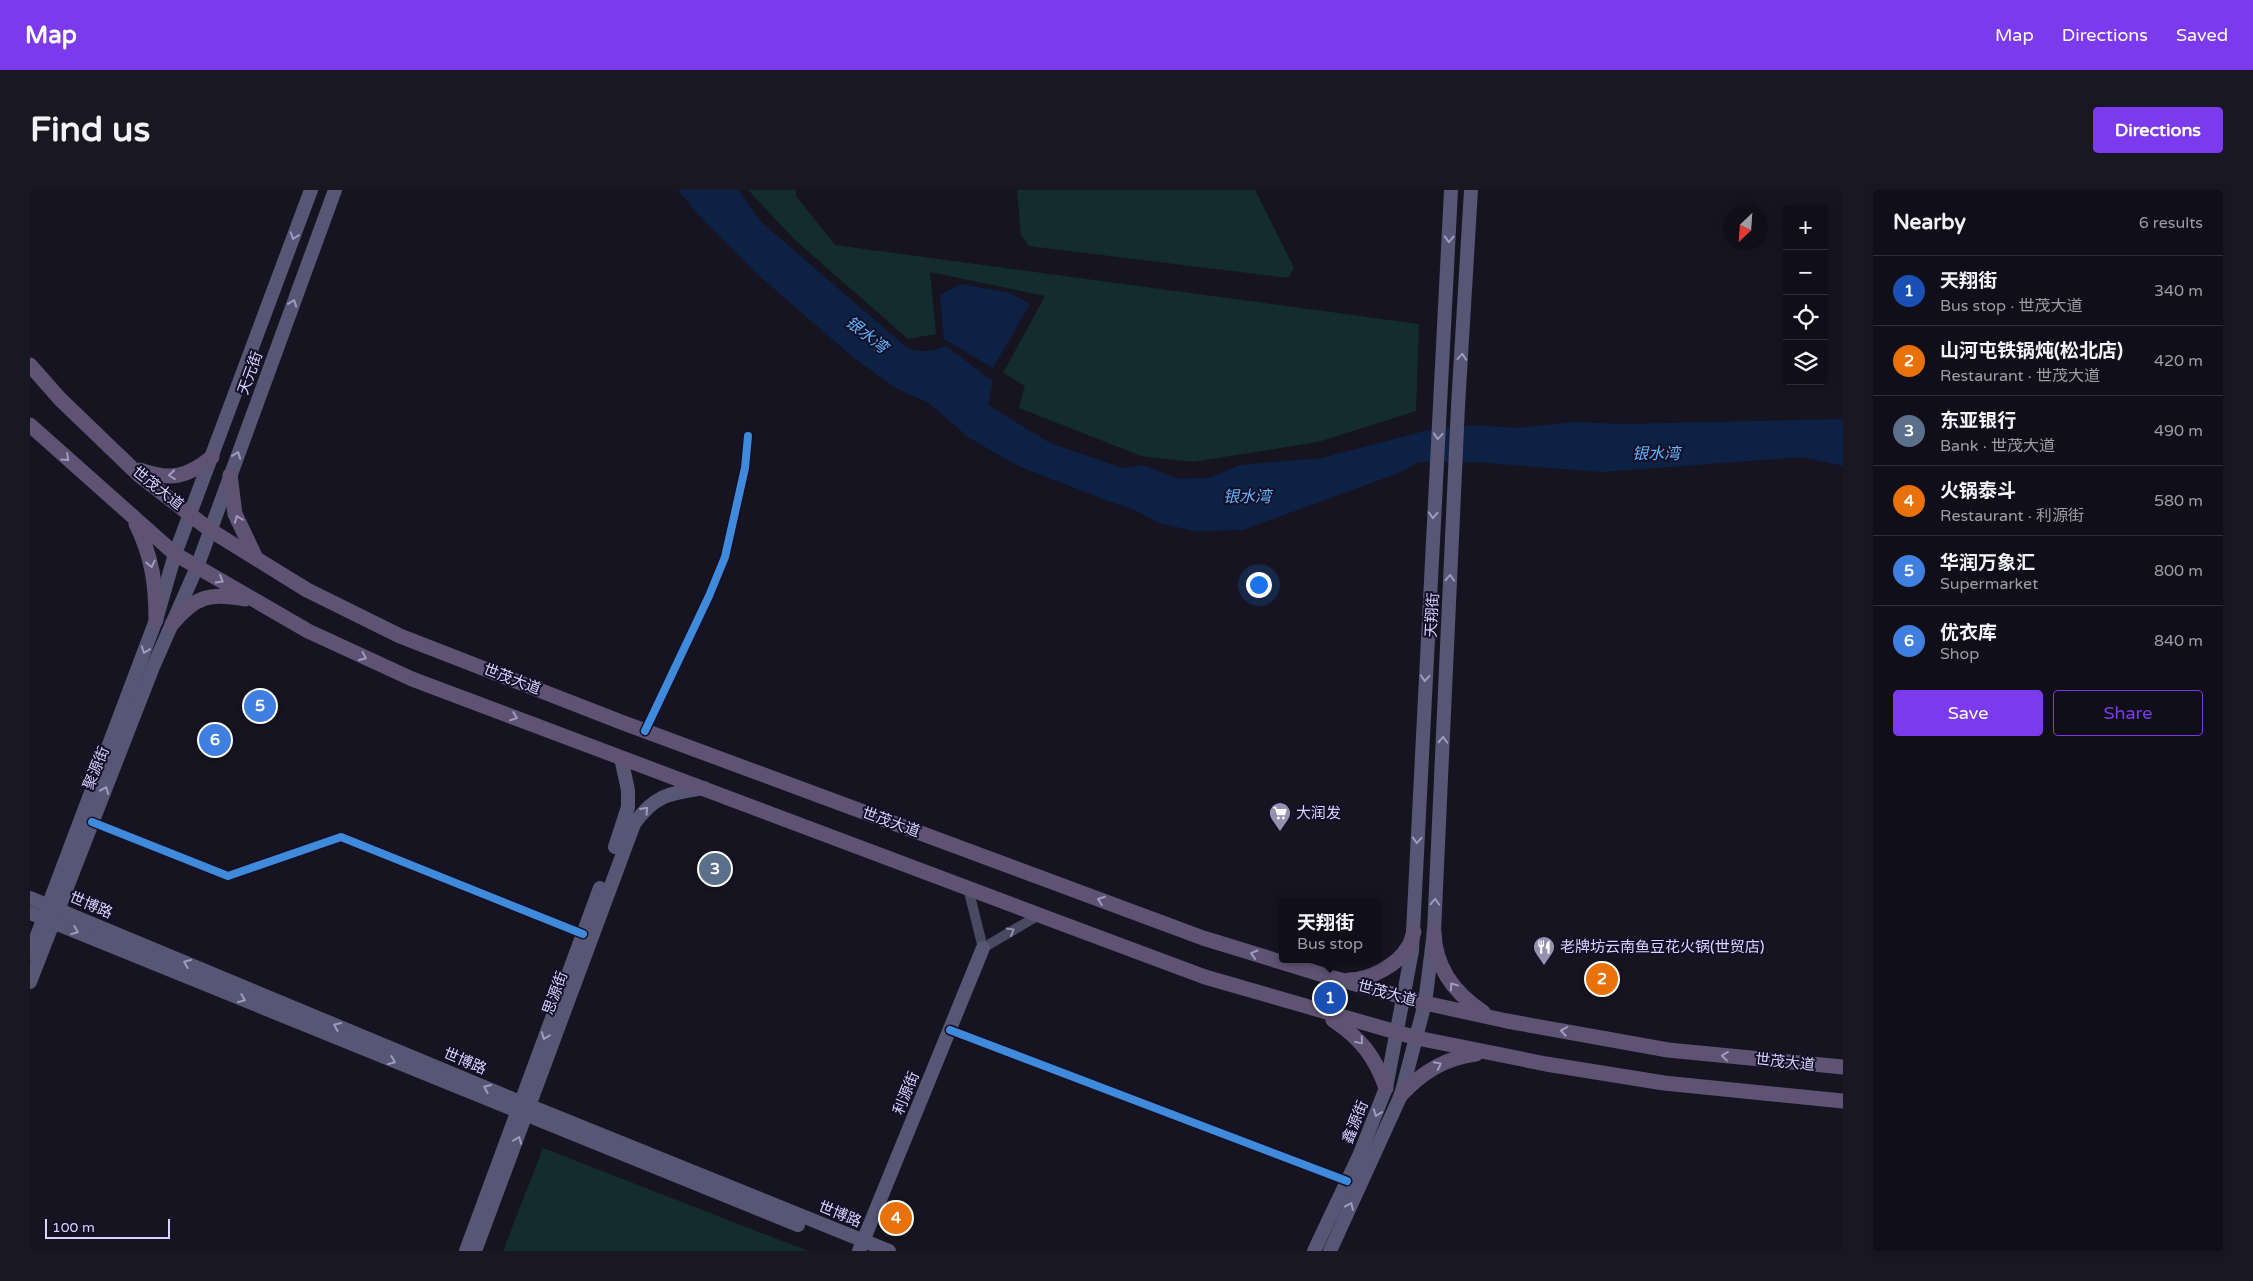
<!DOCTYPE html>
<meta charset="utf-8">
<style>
:root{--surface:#100f19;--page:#191822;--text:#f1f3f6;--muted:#9c9ca2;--line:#302f38;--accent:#7c3aed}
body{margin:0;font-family:"Varela Round","Noto Sans SC",sans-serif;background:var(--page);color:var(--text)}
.controls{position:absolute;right:15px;top:15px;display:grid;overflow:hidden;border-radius:5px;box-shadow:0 2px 8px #0003}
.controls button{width:45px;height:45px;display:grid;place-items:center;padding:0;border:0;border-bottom:1px solid var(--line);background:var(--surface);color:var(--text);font:25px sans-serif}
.compass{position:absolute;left:1693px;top:15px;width:45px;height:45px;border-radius:50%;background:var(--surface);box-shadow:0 2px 8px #0003;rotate:205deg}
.scale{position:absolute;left:15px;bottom:12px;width:125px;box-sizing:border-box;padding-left:5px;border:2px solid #d9d4ff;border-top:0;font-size:14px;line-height:18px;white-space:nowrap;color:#d9d4ff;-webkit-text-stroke:4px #130f26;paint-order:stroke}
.you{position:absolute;left:1228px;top:394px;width:18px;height:18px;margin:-12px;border:4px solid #fff;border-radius:50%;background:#1a73e8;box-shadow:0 0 0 8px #1a73e833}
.badge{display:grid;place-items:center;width:32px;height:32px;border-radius:50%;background:var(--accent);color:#fff;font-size:16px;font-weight:700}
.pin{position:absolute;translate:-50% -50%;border:2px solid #fff;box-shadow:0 1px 5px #0006}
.popup{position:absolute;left:1249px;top:708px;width:102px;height:65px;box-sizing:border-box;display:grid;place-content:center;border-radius:5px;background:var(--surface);filter:drop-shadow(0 1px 4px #0005);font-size:16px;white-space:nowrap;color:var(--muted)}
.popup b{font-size:19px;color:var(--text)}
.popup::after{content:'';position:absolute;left:50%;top:100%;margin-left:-10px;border:10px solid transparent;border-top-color:var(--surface)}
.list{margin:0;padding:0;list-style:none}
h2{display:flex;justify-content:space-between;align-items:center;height:65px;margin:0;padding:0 20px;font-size:21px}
h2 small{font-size:16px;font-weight:400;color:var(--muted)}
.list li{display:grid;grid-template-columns:32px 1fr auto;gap:15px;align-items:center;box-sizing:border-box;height:70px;padding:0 20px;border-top:1px solid var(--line)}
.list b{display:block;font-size:19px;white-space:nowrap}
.list p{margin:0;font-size:16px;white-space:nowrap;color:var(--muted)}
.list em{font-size:16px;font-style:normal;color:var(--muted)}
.actions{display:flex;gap:10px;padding:15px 20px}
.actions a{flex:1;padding:11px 0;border:1px solid var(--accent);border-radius:5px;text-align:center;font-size:18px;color:var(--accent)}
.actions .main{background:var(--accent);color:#fff}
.icon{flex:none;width:28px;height:28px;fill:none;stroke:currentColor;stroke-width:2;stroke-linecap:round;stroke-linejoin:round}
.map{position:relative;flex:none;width:1813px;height:1061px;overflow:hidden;border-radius:5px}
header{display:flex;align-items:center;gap:30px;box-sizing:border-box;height:70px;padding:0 25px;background:var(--accent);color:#fff}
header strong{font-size:24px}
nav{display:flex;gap:28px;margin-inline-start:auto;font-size:18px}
.intro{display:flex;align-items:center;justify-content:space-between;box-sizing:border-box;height:120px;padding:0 30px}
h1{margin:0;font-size:35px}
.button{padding:12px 22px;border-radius:5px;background:var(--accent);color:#fff;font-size:18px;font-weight:700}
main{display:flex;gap:30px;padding:0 30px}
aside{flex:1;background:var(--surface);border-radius:5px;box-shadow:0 2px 8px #0003}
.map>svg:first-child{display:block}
</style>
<header>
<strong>Map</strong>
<nav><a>Map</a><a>Directions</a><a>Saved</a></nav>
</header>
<div class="intro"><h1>Find us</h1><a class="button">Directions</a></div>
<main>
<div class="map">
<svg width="1813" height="1061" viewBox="0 0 1813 1061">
<rect width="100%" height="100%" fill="#161421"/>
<g fill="#132c2d">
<path d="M718,0H766V6L805,55L1389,134L1386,221L1288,252L1163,272L1111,266L989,218L995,196L973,183L1015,106L900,82L906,144L878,149L765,50Z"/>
<path d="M987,0H1225L1264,78L1258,88L999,56L991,45Z"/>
<path d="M513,958L778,1061H473Z"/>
</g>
<g fill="#0d2144">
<path d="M648,0H708L731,32L876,157C890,164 902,161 916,156L963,191L958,215L1020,253L1093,278L1113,275L1149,289L1179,288L1210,275L1292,268L1395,241L1444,235L1487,238L1543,232L1593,234L1813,229V276L1773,267L1572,282L1444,272H1388L1374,281L1213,340L1164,341L1129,333L1105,320L1078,311L986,275L938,247L899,213L866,198L824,168L727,84L664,20Z"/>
<path d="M931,94L980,103L1000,114L963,178L914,149L910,105Z"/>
</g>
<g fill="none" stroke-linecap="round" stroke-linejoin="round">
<g stroke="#4a4962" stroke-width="10">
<path d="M615,541L679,406L695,367L715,278L718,246"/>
<path d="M62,632L198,686L311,647L553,744"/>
<path d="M938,698L953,758L1009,725"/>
<path d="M920,840L1317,991"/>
</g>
<g stroke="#575674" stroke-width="14">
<path d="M585,657L598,617V600L591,568"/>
<path d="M0,708L490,912L859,1061"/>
<path d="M0,723L768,1035"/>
<path d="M0,764L126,430L145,364L281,0"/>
<path d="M0,792L123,477L167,377L305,0"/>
<path d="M436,1061L570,698"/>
<path d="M445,1061L604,634C625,604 641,603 674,598"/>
<path d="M829,1061L953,758"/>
<path d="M1284,1061L1329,966L1356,898L1382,761L1421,0"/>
<path d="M1300,1061L1371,905L1395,813L1404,742L1428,216L1441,0"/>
</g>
<g stroke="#5e5373" stroke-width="15">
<path d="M0,175L30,209L109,285L180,340L277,400L370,446L591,532L1173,748L1300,787L1395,813L1477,831L1638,860L1813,877"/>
<path d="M0,235L145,364L278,441L382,489L1009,725L1175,787L1387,848L1516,874L1634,893L1813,911"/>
<path d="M110,280C140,291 158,287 182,267"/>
<path d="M200,285L205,324L226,368"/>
<path d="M106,334C122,366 126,395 126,430"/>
<path d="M142,434C165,406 181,402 215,409"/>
<path d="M1404,742C1405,777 1424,803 1453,822"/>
<path d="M1319,790C1339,790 1368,775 1378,757C1381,753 1382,747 1384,742"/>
<path d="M1303,830C1330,848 1345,866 1356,898"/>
<path d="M1371,905C1392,882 1415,868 1446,864"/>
</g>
<g stroke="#130f26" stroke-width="11">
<g id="cycleway">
<path d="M615,541L679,406L695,367L715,278L718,246"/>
<path d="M62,632L198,686L311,647L553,744"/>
<path d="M920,840L1317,991"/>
</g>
</g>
<use href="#cycleway" stroke="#408adc" stroke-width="8"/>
</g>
<defs><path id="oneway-chevron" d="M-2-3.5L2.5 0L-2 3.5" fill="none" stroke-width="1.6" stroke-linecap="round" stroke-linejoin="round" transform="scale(1.25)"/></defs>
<g stroke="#9e9bc0">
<use href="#oneway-chevron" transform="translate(264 46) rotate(110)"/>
<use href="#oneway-chevron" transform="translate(1419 49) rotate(92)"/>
<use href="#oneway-chevron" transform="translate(263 113) rotate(-70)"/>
<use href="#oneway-chevron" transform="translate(1432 167) rotate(-86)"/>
<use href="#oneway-chevron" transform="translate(1408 246) rotate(94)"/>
<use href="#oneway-chevron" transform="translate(207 265) rotate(-70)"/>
<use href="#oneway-chevron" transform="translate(1403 325) rotate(93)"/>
<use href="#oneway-chevron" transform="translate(1420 388) rotate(-87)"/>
<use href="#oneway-chevron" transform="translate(115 460) rotate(110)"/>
<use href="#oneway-chevron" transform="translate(1395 488) rotate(93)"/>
<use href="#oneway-chevron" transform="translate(1413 550) rotate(-87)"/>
<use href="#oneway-chevron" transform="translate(75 600) rotate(-68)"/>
<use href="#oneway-chevron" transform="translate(615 620) rotate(-48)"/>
<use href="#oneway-chevron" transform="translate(1387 650) rotate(93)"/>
<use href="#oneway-chevron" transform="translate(1405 712) rotate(-87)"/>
<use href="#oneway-chevron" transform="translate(45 741) rotate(22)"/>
<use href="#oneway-chevron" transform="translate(157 773) rotate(-157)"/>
<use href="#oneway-chevron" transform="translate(212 809) rotate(22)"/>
<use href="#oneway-chevron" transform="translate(307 836) rotate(-157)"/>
<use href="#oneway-chevron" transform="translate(515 846) rotate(111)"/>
<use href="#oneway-chevron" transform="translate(362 871) rotate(22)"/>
<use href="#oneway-chevron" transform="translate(457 898) rotate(-157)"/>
<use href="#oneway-chevron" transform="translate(1347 923) rotate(110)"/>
<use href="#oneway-chevron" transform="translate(488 950) rotate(-69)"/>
<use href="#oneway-chevron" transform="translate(1320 1016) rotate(-66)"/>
</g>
<g stroke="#a29ac0">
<use href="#oneway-chevron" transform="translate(36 268) rotate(42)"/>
<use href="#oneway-chevron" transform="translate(142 285) rotate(175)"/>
<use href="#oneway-chevron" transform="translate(208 329) rotate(-111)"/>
<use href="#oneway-chevron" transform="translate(121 374) rotate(77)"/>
<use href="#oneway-chevron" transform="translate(190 390) rotate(30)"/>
<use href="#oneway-chevron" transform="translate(333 467) rotate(25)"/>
<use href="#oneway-chevron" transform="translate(484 527) rotate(21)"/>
<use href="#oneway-chevron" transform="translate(1071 710) rotate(-160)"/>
<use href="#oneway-chevron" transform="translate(1224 764) rotate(-163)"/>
<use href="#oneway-chevron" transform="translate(1423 796) rotate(-125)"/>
<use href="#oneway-chevron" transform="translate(1534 841) rotate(-170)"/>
<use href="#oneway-chevron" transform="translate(1330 851) rotate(50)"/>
<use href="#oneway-chevron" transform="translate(1695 866) rotate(-174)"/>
<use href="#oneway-chevron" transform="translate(1408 875) rotate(-26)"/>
</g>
<use stroke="#928eb0" href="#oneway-chevron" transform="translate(981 741) rotate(-30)"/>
<defs>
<g id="supermarket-pin" transform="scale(1.125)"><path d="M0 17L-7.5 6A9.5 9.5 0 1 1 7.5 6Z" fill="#9591b1" stroke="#130f26"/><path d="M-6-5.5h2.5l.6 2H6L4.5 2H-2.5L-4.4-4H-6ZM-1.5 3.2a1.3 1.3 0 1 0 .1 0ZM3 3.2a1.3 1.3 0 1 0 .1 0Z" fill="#fff"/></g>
<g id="restaurant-pin" transform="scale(1.125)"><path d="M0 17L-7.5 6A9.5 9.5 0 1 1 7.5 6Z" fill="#9591b1" stroke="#130f26"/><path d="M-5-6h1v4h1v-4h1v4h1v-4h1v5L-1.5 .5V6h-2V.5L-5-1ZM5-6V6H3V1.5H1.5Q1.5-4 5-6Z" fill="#fff"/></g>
</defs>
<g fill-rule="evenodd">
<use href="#supermarket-pin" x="1250" y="623"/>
<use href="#restaurant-pin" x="1514" y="757"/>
</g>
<g text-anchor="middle" stroke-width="4" stroke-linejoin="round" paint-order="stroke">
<g font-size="15" fill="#d9d4ff" stroke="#130f26">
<text transform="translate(220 183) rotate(-70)" y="5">天元街</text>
<text transform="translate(128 298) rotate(38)" y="5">世茂大道</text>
<text transform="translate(1402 425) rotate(-87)" y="5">天翔街</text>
<text transform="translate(482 489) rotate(21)" y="5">世茂大道</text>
<text transform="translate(66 578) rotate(-68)" y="5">聚源街</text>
<text transform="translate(861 632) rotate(20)" y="5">世茂大道</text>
<text transform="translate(61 715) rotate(23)" y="5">世博路</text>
<text transform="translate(525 803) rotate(-70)" y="5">思源街</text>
<text transform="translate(1357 803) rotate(15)" y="5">世茂大道</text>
<text transform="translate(435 871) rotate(23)" y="5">世博路</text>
<text transform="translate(1755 872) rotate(6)" y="5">世茂大道</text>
<text transform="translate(876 903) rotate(-68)" y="5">利源街</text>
<text transform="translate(1325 932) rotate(-68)" y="5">鑫源街</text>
<text transform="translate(810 1024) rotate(22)" y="5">世博路</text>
</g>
<g font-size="15" fill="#d9d4ff" stroke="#130f26" text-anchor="start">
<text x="1266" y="628">大润发</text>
<text x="1530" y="762">老牌坊云南鱼豆花火锅(世贸店)</text>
</g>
<g font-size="16" font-style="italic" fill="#62b6ff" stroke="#130f26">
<text transform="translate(837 144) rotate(38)" y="6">银水湾</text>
<text x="1626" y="269">银水湾</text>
<text x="1217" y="312">银水湾</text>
</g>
</g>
</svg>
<div class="controls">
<button>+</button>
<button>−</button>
<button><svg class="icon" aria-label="locate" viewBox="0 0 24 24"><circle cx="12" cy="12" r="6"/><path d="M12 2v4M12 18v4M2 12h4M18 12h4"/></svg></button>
<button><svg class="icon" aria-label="layers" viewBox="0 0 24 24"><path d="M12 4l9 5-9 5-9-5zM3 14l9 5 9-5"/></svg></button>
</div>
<svg class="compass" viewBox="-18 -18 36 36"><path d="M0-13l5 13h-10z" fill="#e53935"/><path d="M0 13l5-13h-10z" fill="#9c9ca2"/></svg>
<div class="scale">100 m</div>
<div class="you"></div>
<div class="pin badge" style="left:1300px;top:808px;background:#1a4fb4">1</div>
<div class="popup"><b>天翔街</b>Bus stop</div>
<div class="pin badge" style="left:1572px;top:789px;background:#e8710a">2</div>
<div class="pin badge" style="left:685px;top:679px;background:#5c6f8a">3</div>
<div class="pin badge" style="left:866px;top:1028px;background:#e8710a">4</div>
<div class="pin badge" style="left:230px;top:516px;background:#3f7fe0">5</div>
<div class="pin badge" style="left:185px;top:550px;background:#3f7fe0">6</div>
</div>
<aside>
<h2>Nearby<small>6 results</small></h2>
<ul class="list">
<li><span class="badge" style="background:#1a4fb4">1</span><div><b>天翔街</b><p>Bus stop · 世茂大道</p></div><em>340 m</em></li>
<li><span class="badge" style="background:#e8710a">2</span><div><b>山河屯铁锅炖(松北店)</b><p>Restaurant · 世茂大道</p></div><em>420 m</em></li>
<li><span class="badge" style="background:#5c6f8a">3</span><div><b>东亚银行</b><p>Bank · 世茂大道</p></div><em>490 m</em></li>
<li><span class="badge" style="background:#e8710a">4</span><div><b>火锅泰斗</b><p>Restaurant · 利源街</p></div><em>580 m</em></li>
<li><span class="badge" style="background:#3f7fe0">5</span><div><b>华润万象汇</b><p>Supermarket</p></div><em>800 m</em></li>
<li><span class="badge" style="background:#3f7fe0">6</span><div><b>优衣库</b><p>Shop</p></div><em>840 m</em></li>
</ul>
<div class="actions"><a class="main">Save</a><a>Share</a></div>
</aside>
</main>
